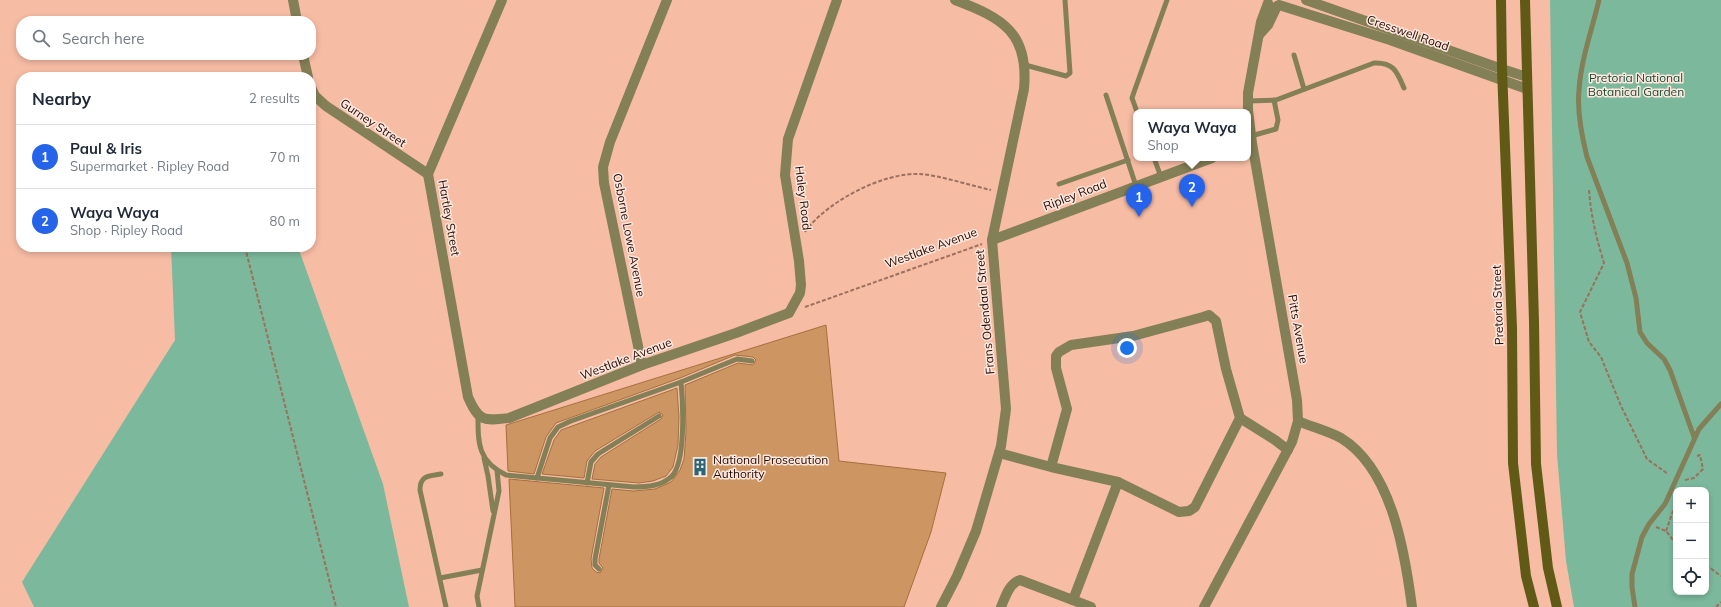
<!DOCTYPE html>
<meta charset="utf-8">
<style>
:root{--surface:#fff;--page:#f6f6f7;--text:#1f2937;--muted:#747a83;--line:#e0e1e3;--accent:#2563eb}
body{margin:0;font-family:Mulish,sans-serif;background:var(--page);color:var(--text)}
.controls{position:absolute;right:12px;bottom:12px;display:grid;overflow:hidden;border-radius:8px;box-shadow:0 2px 6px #0003}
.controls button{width:36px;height:36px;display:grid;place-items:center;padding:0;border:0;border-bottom:1px solid var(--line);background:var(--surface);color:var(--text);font:20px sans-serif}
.you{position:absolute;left:1127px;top:348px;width:14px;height:14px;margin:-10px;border:3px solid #fff;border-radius:50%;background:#1a73e8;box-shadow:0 0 0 6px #1a73e833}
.badge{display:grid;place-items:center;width:26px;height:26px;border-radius:50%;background:var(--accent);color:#fff;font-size:13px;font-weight:700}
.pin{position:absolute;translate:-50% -33px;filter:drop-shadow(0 1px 2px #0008)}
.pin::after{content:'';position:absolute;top:21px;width:14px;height:12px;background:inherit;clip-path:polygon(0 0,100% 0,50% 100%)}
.popup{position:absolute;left:1133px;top:109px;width:118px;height:52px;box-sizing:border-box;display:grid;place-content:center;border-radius:8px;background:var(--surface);filter:drop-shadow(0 1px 3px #0005);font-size:13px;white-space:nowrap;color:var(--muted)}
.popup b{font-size:15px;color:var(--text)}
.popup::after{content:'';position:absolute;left:50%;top:100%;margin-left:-8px;border:8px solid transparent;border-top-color:var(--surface)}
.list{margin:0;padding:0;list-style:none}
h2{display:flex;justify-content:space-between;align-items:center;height:52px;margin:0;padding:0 16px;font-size:17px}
h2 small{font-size:13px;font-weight:400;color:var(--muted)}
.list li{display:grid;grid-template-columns:26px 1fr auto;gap:12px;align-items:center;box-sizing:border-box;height:64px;padding:0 16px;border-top:1px solid var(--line)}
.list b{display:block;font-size:15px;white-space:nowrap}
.list p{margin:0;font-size:13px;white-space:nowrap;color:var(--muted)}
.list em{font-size:13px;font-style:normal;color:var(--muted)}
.icon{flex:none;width:22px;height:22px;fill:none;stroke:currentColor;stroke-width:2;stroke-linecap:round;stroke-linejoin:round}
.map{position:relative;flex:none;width:1721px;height:607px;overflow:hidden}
.search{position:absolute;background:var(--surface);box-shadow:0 2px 6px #0003;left:16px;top:16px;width:300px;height:44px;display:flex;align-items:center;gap:10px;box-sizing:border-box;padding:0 14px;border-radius:16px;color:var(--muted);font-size:15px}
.panel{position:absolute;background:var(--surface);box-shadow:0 2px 6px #0003;left:16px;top:72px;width:300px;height:180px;border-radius:16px}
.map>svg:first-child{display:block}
</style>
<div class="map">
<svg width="1721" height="607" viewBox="0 0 1721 607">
<rect width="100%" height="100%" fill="#f7bca4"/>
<g fill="#7cb99c" fill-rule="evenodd">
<path d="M1550,0H1721V607H1574L1566,561L1557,454ZM1676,490H1706V592H1676Z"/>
<path d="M171,247H298L383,484L409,607H34L22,582L175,340Z"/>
</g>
<g fill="#cc9562" stroke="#a5703d">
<path d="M826,325L839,461L946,473L931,532L904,607H515L509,479L604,488L591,559L592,568L596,572L600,573L603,568L599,563V559L612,489L634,491L655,489L671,482L680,470L684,459L686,432L685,385L738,363L753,365L756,360L753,357L735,355L680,378L556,423L546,437L534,474L508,471L506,425Z"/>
<path d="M677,388L679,417L678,445L673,467L666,476L653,481L639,483L592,479L595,464L601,457L661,419L663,415L659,412L595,451L587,461L584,478L542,474L554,440L561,430Z"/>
</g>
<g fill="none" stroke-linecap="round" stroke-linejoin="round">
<g stroke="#9c6f5e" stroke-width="2" stroke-dasharray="4 2" stroke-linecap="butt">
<path d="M1589,190C1591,216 1596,237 1604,263L1580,312L1589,342L1601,357L1621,406L1647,459L1668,474"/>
<path d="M805,232C826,202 883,172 920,174C943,176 968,185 991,190"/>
<path d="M245,247L336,607"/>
<path d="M805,307L982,244"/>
<path d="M1685,480L1694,478L1703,469L1700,455L1697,456"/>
<path d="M1656,527L1666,531L1676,544"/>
<path d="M1666,531L1674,508"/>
<path d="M1706,565L1721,576"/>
<path d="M1716,607L1721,602"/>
</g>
<g stroke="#837f57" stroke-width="5">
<path d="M1599,0C1592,30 1581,59 1579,90C1577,110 1582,137 1587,157L1627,263L1636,298L1640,332L1647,343L1664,359L1670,370L1694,437"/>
<path d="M1294,55L1304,89"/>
<path d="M1025,65L1066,76L1070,73L1065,0"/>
<path d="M1106,95L1136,186"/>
<path d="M1248,101L1276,100L1374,63C1394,62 1397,72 1404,88"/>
<path d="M1137,112L1132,98L1134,92L1167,0"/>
<path d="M1251,136L1276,129L1278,120L1274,100"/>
<path d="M1154,158L1161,177"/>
<path d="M1059,184L1128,160"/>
<path d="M478,416C478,444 478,461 506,475L634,487C647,487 662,486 672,476C686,461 683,403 681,382L737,359L752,361"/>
<path d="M484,458L488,476L493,511"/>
<path d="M441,474C429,476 420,475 420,490L446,607"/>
<path d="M537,478L550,438L558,427L571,421L681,382"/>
<path d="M587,483L591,462L598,454L659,416"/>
<path d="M599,569L595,565V559L609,485"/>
<path d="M440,578L482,570"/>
<path d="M479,607L477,596L499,491L497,470"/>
<path d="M1635,607L1632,587V574L1642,537L1649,524L1665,504L1699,429L1721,404"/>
</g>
<g stroke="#837f57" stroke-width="10">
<path d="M293,0L297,21"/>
<path d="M502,0L428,174L468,397C479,422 484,421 509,418L642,365L736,333L789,313L800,293L801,285L799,261L785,175L788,139L837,0"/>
<path d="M1306,0L1502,69L1527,77"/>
<path d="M1279,5L1390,40L1527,89"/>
<path d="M1259,35L1268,25L1277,6"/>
<path d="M303,55L308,77"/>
<path d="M311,87L315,96L326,106L428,174"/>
<path d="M992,240L1212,158"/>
<path d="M642,365L604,183L603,167L610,142L667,0"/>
<path d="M1240,418L1275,440L1288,450"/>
<path d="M1298,421C1312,427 1328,431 1341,438C1392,469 1405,553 1412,607"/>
<path d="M999,453L1051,467L1118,482L1179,512L1189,511L1195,507L1240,418L1226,369L1216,321L1209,315L1203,317L1133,336L1071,345L1059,352L1056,356V368L1067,409L1051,467"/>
<path d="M1073,600L1118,482"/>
<path d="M941,607L957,576L976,531L1001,446L1006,409L992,240L1024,89C1029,33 1003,18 955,0"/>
<path d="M1001,607C1005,598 1009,583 1020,580L1091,607"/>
<path d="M1204,607L1292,442L1298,421L1297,400L1252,143L1248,110V93L1261,22L1268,3"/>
</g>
<g stroke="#615a17" stroke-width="10">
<path d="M1501,0L1502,69L1512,328L1513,463L1526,576L1534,607"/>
<path d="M1525,0L1534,322L1536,464L1548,568L1557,607"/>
</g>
</g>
<defs>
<g id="building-bare" transform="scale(1.38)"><path d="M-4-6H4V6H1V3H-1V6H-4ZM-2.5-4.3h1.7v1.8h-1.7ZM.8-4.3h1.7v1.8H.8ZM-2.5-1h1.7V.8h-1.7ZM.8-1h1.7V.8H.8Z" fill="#27677c" stroke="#fee7dd" stroke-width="2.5" paint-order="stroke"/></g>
</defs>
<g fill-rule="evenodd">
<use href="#building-bare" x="700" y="467"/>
</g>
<g text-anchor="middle" stroke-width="3" stroke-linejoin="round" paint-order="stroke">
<g font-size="12" fill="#250b03" stroke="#fee7dd">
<text transform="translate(1408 33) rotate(19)" y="4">Cresswell Road</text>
<text transform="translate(373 123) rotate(34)" y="4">Gurney Street</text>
<text transform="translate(1075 195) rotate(-21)" y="4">Ripley Road</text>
<text transform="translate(803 198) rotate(83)" y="4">Haley Road</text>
<text transform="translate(449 218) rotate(80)" y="4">Hartley Street</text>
<text transform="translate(629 235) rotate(79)" y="4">Osborne Lowe Avenue</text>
<text transform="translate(931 248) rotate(-20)" y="4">Westlake Avenue</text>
<text transform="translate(1498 305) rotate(-92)" y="4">Pretoria Street</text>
<text transform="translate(985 312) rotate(-95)" y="4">Frans Odendaal Street</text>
<text transform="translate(1298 329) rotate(80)" y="4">Pitts Avenue</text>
<text transform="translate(626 359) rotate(-21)" y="4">Westlake Avenue</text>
</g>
<g font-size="12" fill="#184834" stroke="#fee7dd">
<text x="1636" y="82">Pretoria National<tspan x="1636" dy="14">Botanical Garden</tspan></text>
</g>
<g font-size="12" fill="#250b03" stroke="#fee7dd" text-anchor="start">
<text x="713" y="464">National Prosecution<tspan x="713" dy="14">Authority</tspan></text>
</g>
</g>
</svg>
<div class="controls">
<button>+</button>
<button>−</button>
<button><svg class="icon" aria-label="locate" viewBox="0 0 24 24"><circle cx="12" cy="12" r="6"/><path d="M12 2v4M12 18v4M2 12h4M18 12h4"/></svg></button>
</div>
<div class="you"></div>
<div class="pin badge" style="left:1139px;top:217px">1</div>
<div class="pin badge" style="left:1192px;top:207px">2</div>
<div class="popup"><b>Waya Waya</b>Shop</div>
<div class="search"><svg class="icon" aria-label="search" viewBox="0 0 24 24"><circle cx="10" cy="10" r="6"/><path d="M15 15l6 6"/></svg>Search here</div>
<section class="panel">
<h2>Nearby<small>2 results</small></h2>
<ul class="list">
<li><span class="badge">1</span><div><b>Paul &amp; Iris</b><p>Supermarket · Ripley Road</p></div><em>70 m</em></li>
<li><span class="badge">2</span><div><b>Waya Waya</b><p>Shop · Ripley Road</p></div><em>80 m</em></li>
</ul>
</section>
</div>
